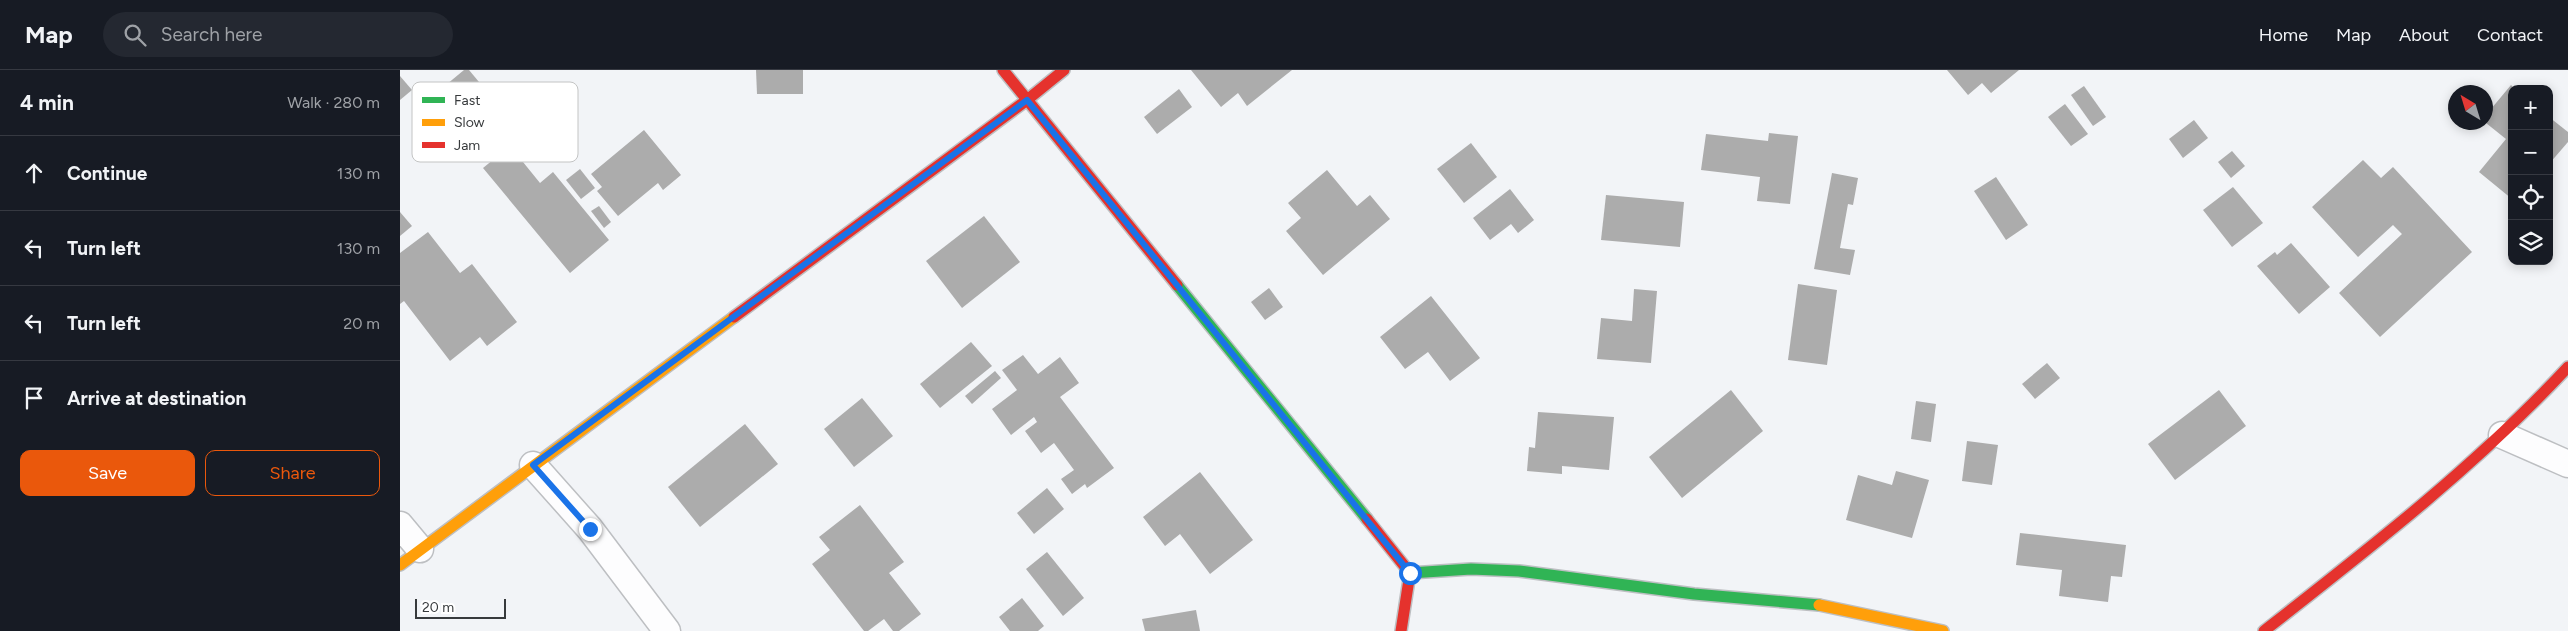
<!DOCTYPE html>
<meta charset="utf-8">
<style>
:root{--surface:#171b24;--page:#242831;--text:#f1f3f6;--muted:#9ea1a6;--line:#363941;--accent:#ea580c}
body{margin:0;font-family:Figtree,sans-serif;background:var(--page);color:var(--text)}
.controls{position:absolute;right:15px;top:15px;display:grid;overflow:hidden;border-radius:10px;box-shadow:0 2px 12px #0003}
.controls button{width:45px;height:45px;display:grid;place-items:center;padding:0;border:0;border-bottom:1px solid var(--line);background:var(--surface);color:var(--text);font:25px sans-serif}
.compass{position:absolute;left:2048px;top:15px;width:45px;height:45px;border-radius:50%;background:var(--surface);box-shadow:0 2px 12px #0003;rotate:322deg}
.scale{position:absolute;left:15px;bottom:12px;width:91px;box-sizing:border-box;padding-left:5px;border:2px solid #373a3c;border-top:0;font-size:14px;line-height:18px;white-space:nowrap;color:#373a3c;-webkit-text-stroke:4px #fff;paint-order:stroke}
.stop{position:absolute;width:15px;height:15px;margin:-11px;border:4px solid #1a73e8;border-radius:50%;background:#fff}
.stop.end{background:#1a73e8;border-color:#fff;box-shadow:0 1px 5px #0008}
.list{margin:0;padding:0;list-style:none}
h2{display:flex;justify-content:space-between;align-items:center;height:65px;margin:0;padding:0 20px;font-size:21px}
h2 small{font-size:16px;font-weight:400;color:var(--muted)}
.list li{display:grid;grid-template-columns:32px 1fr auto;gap:15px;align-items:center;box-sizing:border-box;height:75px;padding:0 20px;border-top:1px solid var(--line)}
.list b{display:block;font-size:19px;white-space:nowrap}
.list em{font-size:16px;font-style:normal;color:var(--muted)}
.actions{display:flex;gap:10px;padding:15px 20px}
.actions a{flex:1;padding:11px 0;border:1px solid var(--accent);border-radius:10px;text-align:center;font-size:18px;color:var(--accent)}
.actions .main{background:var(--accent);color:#fff}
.icon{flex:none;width:28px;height:28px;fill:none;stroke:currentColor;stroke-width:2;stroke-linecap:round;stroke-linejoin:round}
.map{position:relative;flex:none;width:2168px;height:561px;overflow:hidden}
header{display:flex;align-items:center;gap:30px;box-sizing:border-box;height:70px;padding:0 25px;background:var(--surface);border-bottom:1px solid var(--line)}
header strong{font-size:24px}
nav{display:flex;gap:28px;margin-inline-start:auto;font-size:18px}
.search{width:350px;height:45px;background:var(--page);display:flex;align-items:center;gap:12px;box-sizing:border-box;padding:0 18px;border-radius:28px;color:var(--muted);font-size:19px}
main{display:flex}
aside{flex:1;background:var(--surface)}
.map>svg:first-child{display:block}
</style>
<header>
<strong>Map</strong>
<div class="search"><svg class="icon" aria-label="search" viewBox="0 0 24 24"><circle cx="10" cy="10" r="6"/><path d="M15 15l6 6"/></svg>Search here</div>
<nav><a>Home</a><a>Map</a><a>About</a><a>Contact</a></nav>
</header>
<main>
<aside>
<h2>4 min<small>Walk · 280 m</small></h2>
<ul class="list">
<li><svg class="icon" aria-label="ahead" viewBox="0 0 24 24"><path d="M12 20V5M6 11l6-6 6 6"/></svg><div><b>Continue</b></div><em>130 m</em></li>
<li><svg class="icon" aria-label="left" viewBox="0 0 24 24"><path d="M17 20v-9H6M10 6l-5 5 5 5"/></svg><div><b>Turn left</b></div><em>130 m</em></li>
<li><svg class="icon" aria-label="left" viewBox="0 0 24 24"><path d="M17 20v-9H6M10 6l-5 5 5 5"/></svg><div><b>Turn left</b></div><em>20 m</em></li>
<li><svg class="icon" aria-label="arrive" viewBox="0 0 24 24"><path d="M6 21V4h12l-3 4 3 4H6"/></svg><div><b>Arrive at destination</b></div></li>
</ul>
<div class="actions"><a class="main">Save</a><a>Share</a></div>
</aside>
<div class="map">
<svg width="2168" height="561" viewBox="0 0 2168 561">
<rect width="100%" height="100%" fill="#f2f4f7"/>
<g fill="#acacac">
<path d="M64,0H69L84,18L45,50L29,29Z"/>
<path d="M356,0H403V24H357Z"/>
<path d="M791,0H892L847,36L838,23L821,37Z"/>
<path d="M1547,0H1619L1591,23L1582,13L1568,25Z"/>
<path d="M0,6L12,20L0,30Z"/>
<path d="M2111,15L2115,19H2112V129L2079,102L2106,69L2086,53V45Z"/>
<path d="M1684,16L1706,47L1693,56L1671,25Z"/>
<path d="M779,19L792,37L757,64L744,47Z"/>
<path d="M1665,34L1688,64L1671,76L1648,47Z"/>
<path d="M2149,47L2168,62V72L2149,94Z"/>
<path d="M1794,50L1808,68L1783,88L1769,69Z"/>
<path d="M244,60L281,105L263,120L258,113L218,146L197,121L202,117L191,104Z"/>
<path d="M1369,63L1398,66L1390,134L1357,131L1360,107L1301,100L1306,64L1368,71Z"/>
<path d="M1071,73L1097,107L1064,133L1037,99Z"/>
<path d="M110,76L140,113L153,102L209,170L170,203L83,98Z"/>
<path d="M1832,81L1845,96L1831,108L1818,92Z"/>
<path d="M1963,90L1981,108L1993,97L2072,182L1980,267L1939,223L2002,164L1993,155L1958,187L1912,137Z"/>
<path d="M180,99L195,118L181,129L166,110Z"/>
<path d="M927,100L957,136L970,125L990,149L923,205L886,161L901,148L888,133Z"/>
<path d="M1432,103L1458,108L1453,135L1448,134L1440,178L1455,180L1450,205L1414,199Z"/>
<path d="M1596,107L1628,155L1606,170L1574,121Z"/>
<path d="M1833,117L1863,153L1832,177L1803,140Z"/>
<path d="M1110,119L1134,150L1118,163L1111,154L1090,170L1073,148Z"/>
<path d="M1206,125L1284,132L1280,177L1201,170Z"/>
<path d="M199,136L211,152L204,158L191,141Z"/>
<path d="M0,142L12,156L0,166Z"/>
<path d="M584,146L620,192L562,238L526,191Z"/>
<path d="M28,162L60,203L72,194L117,252L87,276L80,267L50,291L4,231L0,234V183Z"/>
<path d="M1891,173L1930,217L1899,244L1857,196L1875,182L1877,185Z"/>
<path d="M1398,214L1437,220L1427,295L1388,290Z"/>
<path d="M869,218L883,237L865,250L851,232Z"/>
<path d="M1234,219L1257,221L1251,293L1197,289L1201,248L1232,251Z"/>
<path d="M1031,226L1080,288L1050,311L1028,282L1005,299L980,267Z"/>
<path d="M571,272L592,296L540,338L520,314Z"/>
<path d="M623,285L638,304L660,287L679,313L660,327L714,398L687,418L685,414L672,424L661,409L674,400L654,373L641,383L625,361L637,352L634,347L611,365L592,339L617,320L602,300Z"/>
<path d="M1647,293L1660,308L1635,329L1622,314Z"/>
<path d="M595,301L601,308L572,334L565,326Z"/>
<path d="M1331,320L1363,361L1282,428L1249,387Z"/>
<path d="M1819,320L1846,356L1775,410L1748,374Z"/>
<path d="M462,328L493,366L454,397L424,359Z"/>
<path d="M1516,331L1536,334L1531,372L1511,369Z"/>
<path d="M1138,342L1214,347L1209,400L1162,396V404L1127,401L1129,377L1135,378Z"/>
<path d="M345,354L378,394L300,457L268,417Z"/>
<path d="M1567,371L1598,375L1592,415L1562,411Z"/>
<path d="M1496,401L1529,410L1512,468L1446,450L1458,405L1492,415Z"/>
<path d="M800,402L853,470L810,504L780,464L765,476L743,447Z"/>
<path d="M647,418L664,439L634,464L617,443Z"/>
<path d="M460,435L504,492L489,503L521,544L499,561H493L484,549L468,561H464L412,494L430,480L419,467Z"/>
<path d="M1620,463L1726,475L1722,507L1711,506L1708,532L1659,526L1662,500L1616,495Z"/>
<path d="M647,482L684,528L663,546L626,499Z"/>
<path d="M622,528L644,556L638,561H610L599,547Z"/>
<path d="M796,540L800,561H745L742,549Z"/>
</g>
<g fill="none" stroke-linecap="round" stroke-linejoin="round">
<g stroke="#bdbfc2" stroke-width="29">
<g id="street">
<path d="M2102,365L2168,394"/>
<path d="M133,395L190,459L267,561"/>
<path d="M0,455L20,479"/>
</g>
</g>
<g stroke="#bdbfc2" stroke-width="14">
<g id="fast">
<path d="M777,215L967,449"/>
<path d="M1010,503L1071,499L1119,501L1294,524L1419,535"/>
</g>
</g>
<g stroke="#bdbfc2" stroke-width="14">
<g id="slow">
<path d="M0,495L334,247"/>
<path d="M1419,535L1543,561"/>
</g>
</g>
<g stroke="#bdbfc2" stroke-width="14">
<g id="jam">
<path d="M603,0L777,215"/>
<path d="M334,247L627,30L664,0"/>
<path d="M967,449L1010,503L1001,561"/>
<path d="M1864,561C1970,478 2076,396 2168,297"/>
</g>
</g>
<use href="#street" stroke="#fdfdfe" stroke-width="26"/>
<use href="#fast" stroke="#30b455" stroke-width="11"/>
<use href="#slow" stroke="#ff9f0a" stroke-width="11"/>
<use href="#jam" stroke="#e5322d" stroke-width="11"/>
</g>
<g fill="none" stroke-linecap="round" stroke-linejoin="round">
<path stroke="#1a73e8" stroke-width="6" d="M190,459L133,395L627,30L1010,503"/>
</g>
<rect x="12" y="12" width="166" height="80" rx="8" fill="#fff" stroke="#c3c4c4" stroke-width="1"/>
<rect x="22" y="27" width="23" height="6" fill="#30b455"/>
<rect x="22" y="49" width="23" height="7" fill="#ff9f0a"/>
<rect x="22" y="72" width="23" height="6" fill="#e5322d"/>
<g font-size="14" fill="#373a3c">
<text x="54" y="35">Fast</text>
<text x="54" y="57">Slow</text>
<text x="54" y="80">Jam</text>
</g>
</svg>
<div class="controls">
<button>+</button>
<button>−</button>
<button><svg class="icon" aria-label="locate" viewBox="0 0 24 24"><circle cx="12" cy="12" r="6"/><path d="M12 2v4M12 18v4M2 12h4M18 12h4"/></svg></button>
<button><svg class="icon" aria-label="layers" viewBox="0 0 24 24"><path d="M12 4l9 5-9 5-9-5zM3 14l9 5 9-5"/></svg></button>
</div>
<svg class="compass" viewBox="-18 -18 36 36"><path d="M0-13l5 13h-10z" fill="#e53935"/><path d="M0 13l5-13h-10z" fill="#9ea1a6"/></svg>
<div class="scale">20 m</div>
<div class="stop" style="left:1010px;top:503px"></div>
<div class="stop end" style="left:190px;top:459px"></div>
</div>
</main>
